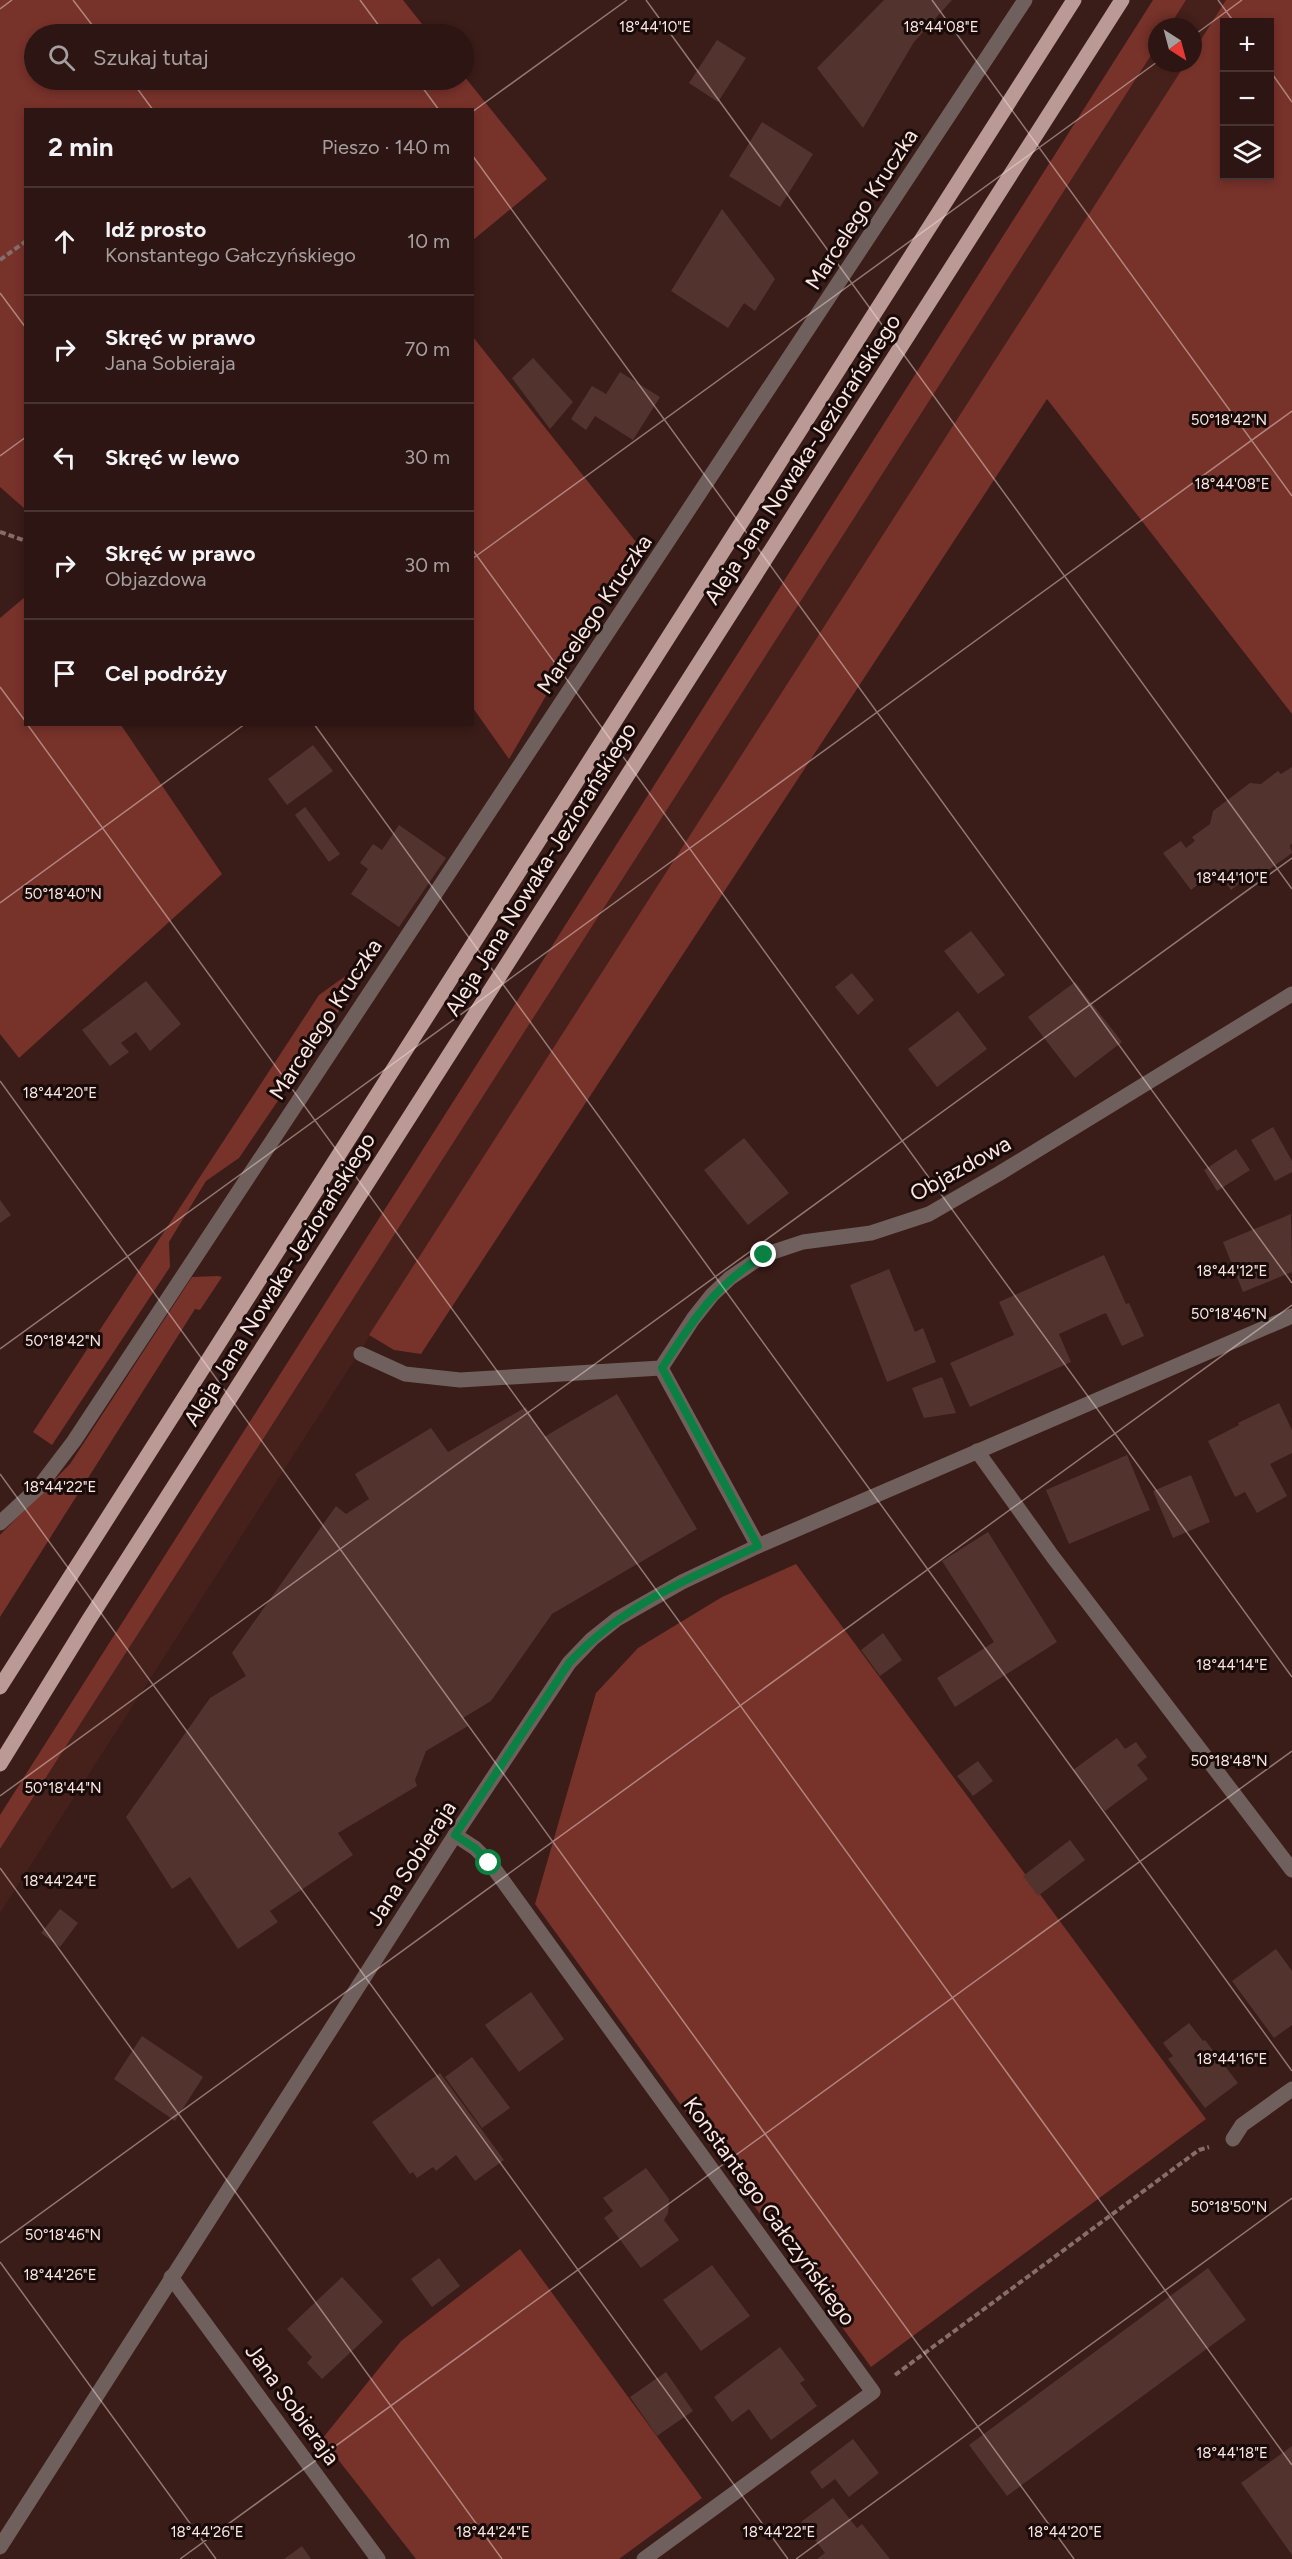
<!DOCTYPE html>
<html lang="pl">
<meta charset="utf-8">
<style>
:root{--surface:#2c1512;--page:#382220;--text:#f1f3f6;--muted:#a69f9f;--line:#483432}
body{margin:0;font-family:Figtree,sans-serif;background:var(--page);color:var(--text)}
.controls{position:absolute;right:18px;top:18px;display:grid;overflow:hidden;border-radius:0px;box-shadow:0 3px 9px #0003}
.controls button{width:54px;height:54px;display:grid;place-items:center;padding:0;border:0;border-bottom:2px solid var(--line);background:var(--surface);color:var(--text);font:30px sans-serif}
.compass{position:absolute;left:1148px;top:18px;width:54px;height:54px;border-radius:50%;background:var(--surface);box-shadow:0 3px 9px #0003;rotate:144deg}
.stop{position:absolute;width:18px;height:18px;margin:-14px;border:4px solid #0b8043;border-radius:50%;background:#fff}
.stop.end{background:#0b8043;border-color:#fff;box-shadow:0 2px 6px #0008}
.list{margin:0;padding:0;list-style:none}
h2{display:flex;justify-content:space-between;align-items:center;height:78px;margin:0;padding:0 24px;font-size:26px}
h2 small{font-size:20px;font-weight:400;color:var(--muted)}
.list li{display:grid;grid-template-columns:39px 1fr auto;gap:18px;align-items:center;box-sizing:border-box;height:108px;padding:0 24px;border-top:2px solid var(--line)}
.list b{display:block;font-size:22px;white-space:nowrap}
.list p{margin:0;font-size:20px;white-space:nowrap;color:var(--muted)}
.list em{font-size:20px;font-style:normal;color:var(--muted)}
.icon{flex:none;width:33px;height:33px;fill:none;stroke:currentColor;stroke-width:2;stroke-linecap:round;stroke-linejoin:round}
.map{position:relative;flex:none;width:1292px;height:2559px;overflow:hidden}
.search{position:absolute;background:var(--surface);box-shadow:0 3px 9px #0003;left:24px;top:24px;width:450px;height:66px;display:flex;align-items:center;gap:15px;box-sizing:border-box;padding:0 21px;border-radius:33px;color:var(--muted);font-size:22px}
.panel{position:absolute;background:var(--surface);box-shadow:0 3px 9px #0003;left:24px;top:108px;width:450px;height:618px;border-radius:0px}
.map>svg:first-child{display:block}
</style>
<div class="map">
<svg width="1292" height="2559" viewBox="0 0 1292 2559">
<rect width="100%" height="100%" fill="#3a1c18"/>
<g fill="#46201b">
<path d="M1186,0H1226L1193,52V27H1169Z"/>
<path d="M1157,46V63H1186L0,1913V1849Z"/>
</g>
<g fill="#77322a" fill-rule="evenodd">
<path d="M0,0H403L430,34H34V80H464V76L547,179L473,240L472,110H26L25,509L0,487Z"/>
<path d="M1153,0H1186L1169,27H1157V46L0,1849V1815Z"/>
<path d="M1226,0H1292V714L1047,399L421,1354L394,1350L369,1335L1186,63H1193V52ZM1270,22V176H1224V22Z"/>
<path d="M473,337L636,542L509,759L473,708Z"/>
<path d="M25,597L26,724L121,725L222,874L19,1058L0,1034V618Z"/>
<path d="M379,952L239,1158L206,1181L169,1242L170,1267L52,1445L33,1432L319,995Z"/>
<path d="M218,1276L222,1277L200,1310L195,1309L0,1617V1535L70,1464L192,1277Z"/>
<path d="M796,1564L1206,2119L871,2367L535,1904L596,1693L638,1648L722,1597Z"/>
<path d="M520,2249L702,2498L619,2559H416L322,2439L401,2341Z"/>
</g>
<g fill="#53332e">
<path d="M884,0H952L914,42L863,128L817,68Z"/>
<path d="M717,40L746,58L718,102L689,83Z"/>
<path d="M762,122L813,154L780,207L729,176Z"/>
<path d="M722,209L775,279L755,311L744,303L728,328L671,291Z"/>
<path d="M533,358L573,402L550,429L512,378Z"/>
<path d="M620,372L660,397L633,440L595,416L586,430L571,419L592,386L606,394Z"/>
<path d="M313,745L333,771L287,805L268,779Z"/>
<path d="M1292,767V844L1290,845L1292,853L1263,874L1259,868L1231,890L1217,870L1191,890L1163,853L1181,841L1186,848L1195,841L1192,837L1210,824L1213,811L1250,783L1261,784L1278,771L1281,774Z"/>
<path d="M305,807L340,854L329,862L295,815Z"/>
<path d="M399,825L446,858L399,927L351,894L368,869L360,863L373,844L382,850Z"/>
<path d="M971,931L1005,975L978,994L944,951Z"/>
<path d="M852,973L874,1000L858,1015L835,987Z"/>
<path d="M146,981L181,1024L150,1051L136,1032L121,1043L129,1052L110,1066L82,1030Z"/>
<path d="M1075,982L1122,1042L1075,1078L1028,1017Z"/>
<path d="M958,1011L987,1049L937,1087L908,1049Z"/>
<path d="M1273,1127L1292,1161V1172L1275,1181L1251,1140Z"/>
<path d="M744,1138L789,1193L748,1225L704,1170Z"/>
<path d="M1236,1149L1250,1170L1217,1191L1204,1170Z"/>
<path d="M0,1200L11,1215L0,1223Z"/>
<path d="M1291,1214L1292,1272L1243,1292L1223,1242Z"/>
<path d="M1104,1255L1126,1304L1129,1303L1144,1336L1122,1346L1106,1313L1101,1315L1059,1334L1071,1362L970,1407L950,1363L1014,1335L999,1302Z"/>
<path d="M889,1269L915,1332L923,1328L936,1362L887,1382L850,1285Z"/>
<path d="M942,1377L956,1413L924,1418L912,1388Z"/>
<path d="M617,1394L697,1529L552,1614L491,1701L463,1718L468,1726L426,1751L415,1780L417,1786L338,1833L353,1855L270,1911L278,1922L238,1949L190,1877L172,1889L126,1817L210,1698L246,1676L232,1653L336,1506L346,1514L369,1499L355,1474L431,1428L448,1452L526,1407L544,1437Z"/>
<path d="M1279,1403L1292,1430V1453L1270,1464L1287,1496L1257,1513L1245,1492L1235,1497L1208,1441L1239,1425L1238,1423Z"/>
<path d="M1127,1455L1150,1510L1069,1544L1046,1490Z"/>
<path d="M1191,1475L1210,1522L1173,1538L1153,1491Z"/>
<path d="M988,1532L1057,1642L955,1707L937,1678L994,1642L942,1561Z"/>
<path d="M883,1633L902,1660L880,1676L861,1650Z"/>
<path d="M1117,1738L1125,1749L1136,1742L1147,1757L1137,1765L1148,1779L1105,1811L1073,1770Z"/>
<path d="M978,1761L993,1781L973,1796L957,1776Z"/>
<path d="M1070,1840L1085,1860L1038,1896L1023,1876Z"/>
<path d="M60,1909L78,1923L60,1947L41,1933Z"/>
<path d="M1276,1949L1292,1971V2025L1274,2038L1232,1981Z"/>
<path d="M531,1992L564,2039L519,2072L485,2025Z"/>
<path d="M1189,2023L1203,2041L1205,2040L1238,2083L1205,2108L1168,2059L1173,2056L1163,2043Z"/>
<path d="M142,2036L203,2077L175,2121L114,2079Z"/>
<path d="M472,2057L510,2108L482,2128L445,2077Z"/>
<path d="M440,2073L504,2160L475,2181L456,2155L436,2171L433,2167L417,2178L413,2172L410,2174L372,2122Z"/>
<path d="M646,2168L669,2199L668,2213L664,2220L679,2240L641,2268L604,2218L613,2211L603,2198Z"/>
<path d="M439,2258L460,2286L432,2307L411,2279Z"/>
<path d="M712,2265L750,2316L701,2351L663,2300Z"/>
<path d="M1208,2268L1246,2320L1007,2496L969,2445Z"/>
<path d="M342,2277L383,2322L322,2379L307,2363L312,2357L287,2329Z"/>
<path d="M780,2347L805,2380L800,2383L817,2406L771,2440L749,2409L732,2422L714,2397Z"/>
<path d="M666,2372L693,2411L657,2436L630,2397Z"/>
<path d="M853,2439L879,2473L849,2497L835,2479L822,2489L810,2472Z"/>
<path d="M1292,2446V2555L1241,2483Z"/>
<path d="M833,2498L857,2528L862,2524L890,2559H817L825,2553L801,2522Z"/>
<path d="M302,2546L311,2559H284Z"/>
</g>
<g fill="none" stroke-linecap="round" stroke-linejoin="round">
<g stroke="#876d69" stroke-width="4" stroke-dasharray="6 3" stroke-linecap="butt">
<path d="M0,260L26,241"/>
<path d="M0,532L26,541"/>
<path d="M895,2375L1199,2150L1209,2147"/>
</g>
<g stroke="#70605d" stroke-width="15">
<path d="M361,1354L405,1374L460,1380L661,1368"/>
<path d="M661,1368L693,1319L712,1295L730,1278L764,1255L803,1242L871,1233L929,1214L1000,1173L1292,994"/>
<path d="M661,1368L758,1546"/>
<path d="M977,1451L1053,1557L1292,1870"/>
<path d="M0,1523L39,1487L74,1441L1025,0"/>
<path d="M455,1835L475,1848L490,1863L873,2392L644,2559"/>
<path d="M1233,2139L1242,2125L1292,2089"/>
<path d="M171,2277L378,2559"/>
<path d="M0,2547L455,1835L569,1663L592,1639L617,1619L682,1582L758,1546L1292,1316"/>
</g>
<g stroke="#bb9994" stroke-width="15">
<path d="M0,1687L1074,0"/>
<path d="M0,1764L88,1621L1122,0"/>
</g>
</g>
<g fill="none" stroke-linecap="round" stroke-linejoin="round">
<path stroke="#0b8043" stroke-width="8" d="M489,1863L475,1848L455,1835L569,1663C624,1604 687,1580 758,1546L662,1368C693,1320 714,1286 764,1255"/>
</g>
<path fill="none" stroke="#fbe6e2" stroke-width="1.5" stroke-opacity="0.45" d="M73,0L99,34M360,0L385,34M646,0L1292,889M932,0L1292,496M1218,0L1234,22M0,9L12,0M1193,36L1242,0M1270,71L1292,102M131,80L153,110M417,80L439,110M472,112L627,0M472,155L1292,1283M0,293L26,328M0,456L26,437M472,549L1292,1677M472,559L1157,62M0,687L26,722M27,724L1292,2465M314,724L1292,2071M0,903L245,724M0,1081L1074,2559M0,1349L1292,411M0,1474L788,2559M0,1796L1292,858M0,1868L502,2559M0,2243L1292,1305M0,2262L216,2559M180,2559L1292,1751M796,2559L1292,2198"/>
<g text-anchor="middle" stroke-width="6" stroke-linejoin="round" paint-order="stroke">
<g font-size="22" fill="#fbe6e2" stroke="#180b09">
<text transform="translate(861 209) rotate(-57)" y="8">Marcelego Kruczka</text>
<text transform="translate(802 459) rotate(-57)" y="8">Aleja Jana Nowaka-Jeziorańskiego</text>
<text transform="translate(594 614) rotate(-56)" y="8">Marcelego Kruczka</text>
<text transform="translate(540 869) rotate(-58)" y="8">Aleja Jana Nowaka-Jeziorańskiego</text>
<text transform="translate(325 1019) rotate(-57)" y="8">Marcelego Kruczka</text>
<text transform="translate(960 1168) rotate(-29)" y="8">Objazdowa</text>
<text transform="translate(279 1279) rotate(-58)" y="8">Aleja Jana Nowaka-Jeziorańskiego</text>
<text transform="translate(411 1863) rotate(-57)" y="8">Jana Sobieraja</text>
<text transform="translate(770 2211) rotate(54)" y="8">Konstantego Gałczyńskiego</text>
<text transform="translate(293 2404) rotate(54)" y="8">Jana Sobieraja</text>
</g>
</g>
<g font-size="15" text-anchor="middle" fill="#fbe6e2" stroke="#180b09" stroke-width="6" stroke-linejoin="round" paint-order="stroke">
<text x="655" y="32">18°44'10"E</text>
<text x="941" y="32">18°44'08"E</text>
<text x="1229" y="425">50°18'42"N</text>
<text x="1232" y="489">18°44'08"E</text>
<text x="1232" y="883">18°44'10"E</text>
<text x="63" y="899">50°18'40"N</text>
<text x="60" y="1098">18°44'20"E</text>
<text x="1232" y="1276">18°44'12"E</text>
<text x="1229" y="1319">50°18'46"N</text>
<text x="63" y="1346">50°18'42"N</text>
<text x="60" y="1492">18°44'22"E</text>
<text x="1232" y="1670">18°44'14"E</text>
<text x="1229" y="1766">50°18'48"N</text>
<text x="63" y="1793">50°18'44"N</text>
<text x="60" y="1886">18°44'24"E</text>
<text x="1232" y="2064">18°44'16"E</text>
<text x="1229" y="2212">50°18'50"N</text>
<text x="63" y="2240">50°18'46"N</text>
<text x="60" y="2280">18°44'26"E</text>
<text x="1232" y="2458">18°44'18"E</text>
<text x="207" y="2537">18°44'26"E</text>
<text x="493" y="2537">18°44'24"E</text>
<text x="779" y="2537">18°44'22"E</text>
<text x="1065" y="2537">18°44'20"E</text>
</g>
</svg>
<div class="controls">
<button>+</button>
<button>−</button>
<button><svg class="icon" aria-label="layers" viewBox="0 0 24 24"><path d="M12 4l9 5-9 5-9-5zM3 14l9 5 9-5"/></svg></button>
</div>
<svg class="compass" viewBox="-18 -18 36 36"><path d="M0-13l5 13h-10z" fill="#e53935"/><path d="M0 13l5-13h-10z" fill="#a69f9f"/></svg>
<div class="stop" style="left:489px;top:1863px"></div>
<div class="stop end" style="left:764px;top:1255px"></div>
<div class="search"><svg class="icon" aria-label="search" viewBox="0 0 24 24"><circle cx="10" cy="10" r="6"/><path d="M15 15l6 6"/></svg>Szukaj tutaj</div>
<section class="panel">
<h2>2 min<small>Pieszo · 140 m</small></h2>
<ul class="list">
<li><svg class="icon" aria-label="ahead" viewBox="0 0 24 24"><path d="M12 20V5M6 11l6-6 6 6"/></svg><div><b>Idź prosto</b><p>Konstantego Gałczyńskiego</p></div><em>10 m</em></li>
<li><svg class="icon" aria-label="right" viewBox="0 0 24 24"><path d="M7 20v-9h11M14 6l5 5-5 5"/></svg><div><b>Skręć w prawo</b><p>Jana Sobieraja</p></div><em>70 m</em></li>
<li><svg class="icon" aria-label="left" viewBox="0 0 24 24"><path d="M17 20v-9H6M10 6l-5 5 5 5"/></svg><div><b>Skręć w lewo</b></div><em>30 m</em></li>
<li><svg class="icon" aria-label="right" viewBox="0 0 24 24"><path d="M7 20v-9h11M14 6l5 5-5 5"/></svg><div><b>Skręć w prawo</b><p>Objazdowa</p></div><em>30 m</em></li>
<li><svg class="icon" aria-label="arrive" viewBox="0 0 24 24"><path d="M6 21V4h12l-3 4 3 4H6"/></svg><div><b>Cel podróży</b></div></li>
</ul>
</section>
</div>
